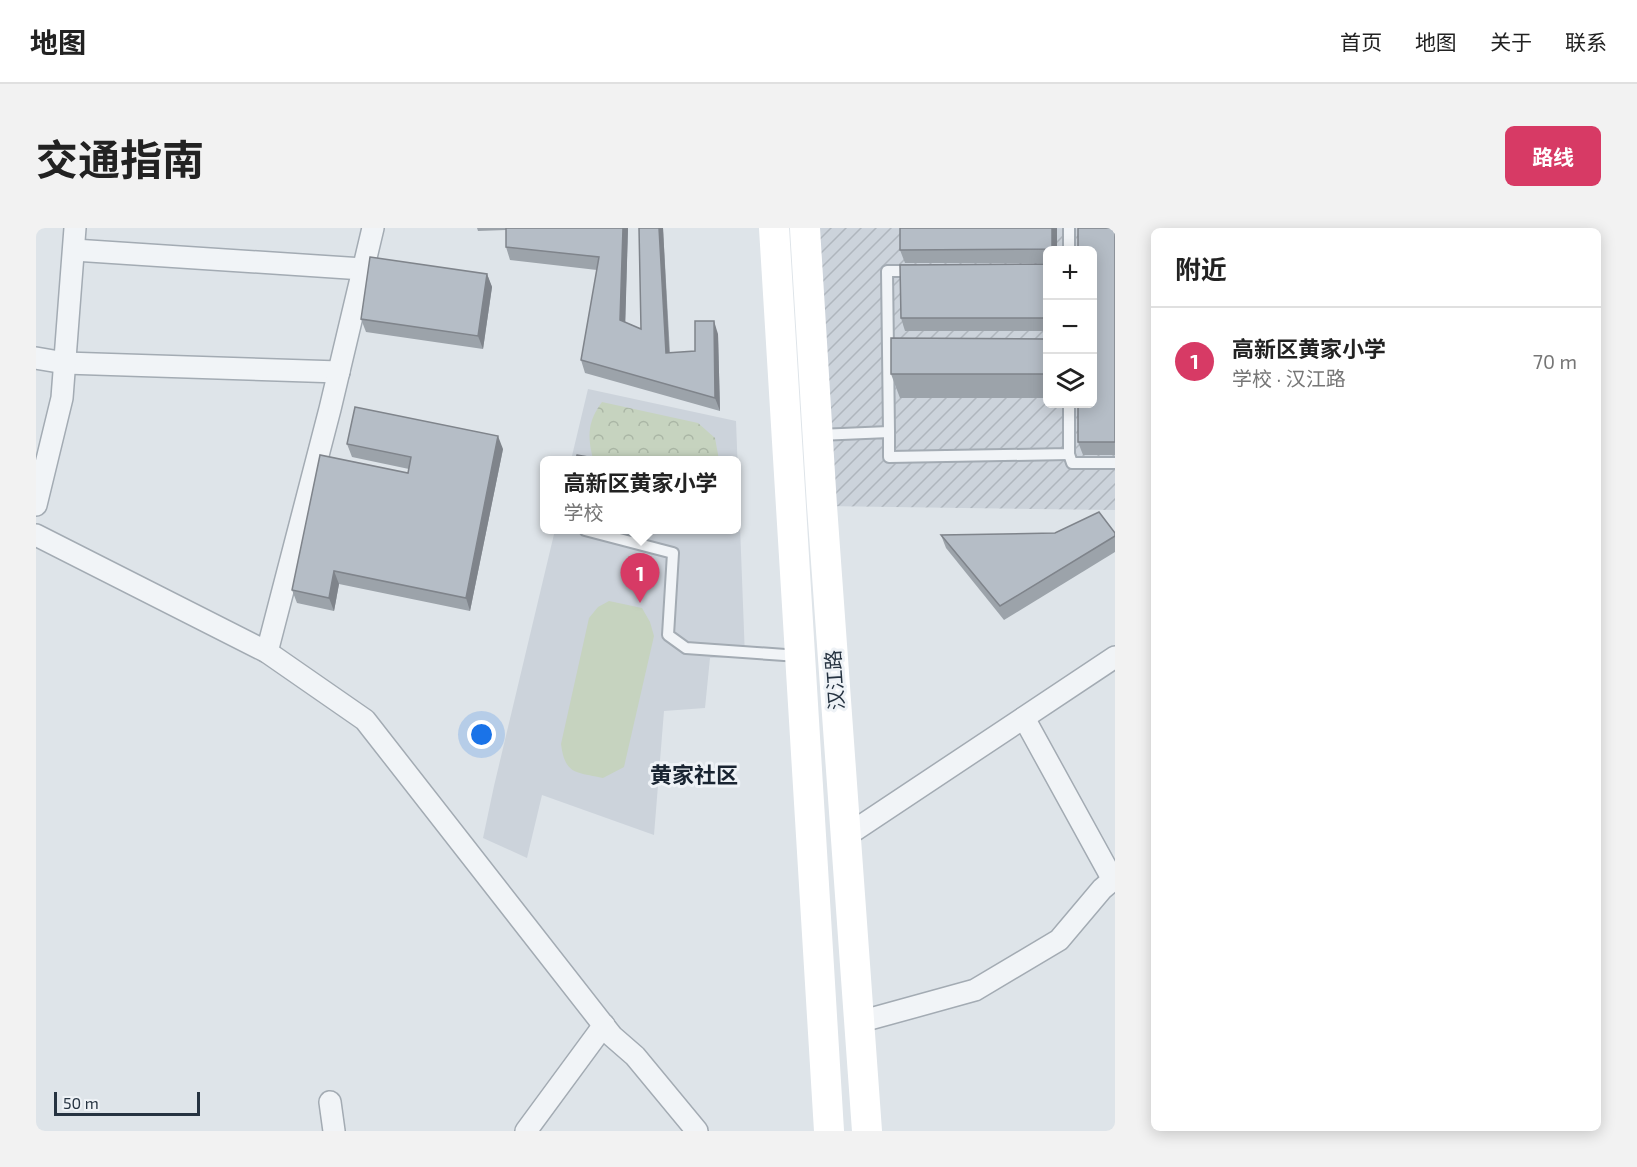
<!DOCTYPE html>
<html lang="zh">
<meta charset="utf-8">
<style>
:root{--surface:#fff;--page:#f2f2f2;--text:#222;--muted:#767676;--line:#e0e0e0;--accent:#d73a65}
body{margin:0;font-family:"Exo 2","Noto Sans SC",sans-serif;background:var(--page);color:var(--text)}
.controls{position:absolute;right:18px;top:18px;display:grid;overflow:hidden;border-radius:9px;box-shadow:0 3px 15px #0003}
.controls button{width:54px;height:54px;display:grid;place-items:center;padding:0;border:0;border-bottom:2px solid var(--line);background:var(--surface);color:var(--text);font:30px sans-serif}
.scale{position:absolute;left:18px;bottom:15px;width:146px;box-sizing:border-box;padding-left:6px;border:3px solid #263341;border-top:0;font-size:16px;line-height:21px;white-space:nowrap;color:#263341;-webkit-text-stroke:4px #eef2f6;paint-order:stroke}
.you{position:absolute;left:446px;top:507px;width:21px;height:21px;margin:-15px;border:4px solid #fff;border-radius:50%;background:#1a73e8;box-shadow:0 0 0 9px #1a73e833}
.badge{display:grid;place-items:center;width:39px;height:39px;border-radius:50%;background:var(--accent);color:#fff;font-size:20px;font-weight:700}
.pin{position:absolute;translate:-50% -50px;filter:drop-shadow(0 2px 3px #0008)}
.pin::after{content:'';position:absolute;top:32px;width:21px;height:18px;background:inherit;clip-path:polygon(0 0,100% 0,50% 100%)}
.popup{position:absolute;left:504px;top:228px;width:201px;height:78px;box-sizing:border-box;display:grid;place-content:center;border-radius:9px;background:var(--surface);filter:drop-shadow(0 2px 4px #0005);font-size:20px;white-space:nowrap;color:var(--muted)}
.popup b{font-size:22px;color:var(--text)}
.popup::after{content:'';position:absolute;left:50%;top:100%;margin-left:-12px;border:12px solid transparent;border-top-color:var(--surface)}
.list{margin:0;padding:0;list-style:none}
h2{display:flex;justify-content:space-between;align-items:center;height:78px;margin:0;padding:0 24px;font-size:26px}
h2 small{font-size:20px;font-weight:400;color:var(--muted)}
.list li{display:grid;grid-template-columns:39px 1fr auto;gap:18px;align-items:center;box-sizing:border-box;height:108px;padding:0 24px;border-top:2px solid var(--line)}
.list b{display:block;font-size:22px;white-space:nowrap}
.list p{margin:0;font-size:20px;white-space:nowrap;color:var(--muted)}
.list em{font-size:20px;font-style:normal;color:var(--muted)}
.icon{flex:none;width:33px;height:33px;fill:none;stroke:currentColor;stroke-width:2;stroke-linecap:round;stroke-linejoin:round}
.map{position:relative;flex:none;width:1079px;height:903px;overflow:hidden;border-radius:9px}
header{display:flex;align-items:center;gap:36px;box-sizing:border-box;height:84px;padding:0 30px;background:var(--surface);border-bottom:2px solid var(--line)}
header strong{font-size:28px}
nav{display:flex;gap:33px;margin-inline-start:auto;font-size:21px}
.intro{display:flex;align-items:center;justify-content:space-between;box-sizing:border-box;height:144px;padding:0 36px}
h1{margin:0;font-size:42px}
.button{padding:15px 27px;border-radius:9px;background:var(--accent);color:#fff;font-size:21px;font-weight:700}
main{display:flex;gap:36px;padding:0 36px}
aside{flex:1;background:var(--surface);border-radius:9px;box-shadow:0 3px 15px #0003}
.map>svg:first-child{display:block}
</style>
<header>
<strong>地图</strong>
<nav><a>首页</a><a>地图</a><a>关于</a><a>联系</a></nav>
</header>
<div class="intro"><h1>交通指南</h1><a class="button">路线</a></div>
<main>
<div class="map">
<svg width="1079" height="903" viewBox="0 0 1079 903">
<defs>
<pattern id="industrial-furrows" width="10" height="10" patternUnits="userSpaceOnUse" patternTransform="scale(1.5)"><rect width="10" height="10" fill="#ccd3db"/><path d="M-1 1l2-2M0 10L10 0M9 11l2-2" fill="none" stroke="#afb6bd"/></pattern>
<pattern id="forest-crowns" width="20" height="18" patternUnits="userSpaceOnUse" patternTransform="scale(1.5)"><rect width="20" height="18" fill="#c6d3bf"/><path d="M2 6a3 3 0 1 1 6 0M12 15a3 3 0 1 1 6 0" fill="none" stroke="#aab6a5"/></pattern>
</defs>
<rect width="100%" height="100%" fill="#dee4e9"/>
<path fill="#ccd3db" d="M552,161L700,193L709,429L674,430L669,480L628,483L618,607L506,567L491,630L447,610L458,558L519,302H700V232H535Z"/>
<path fill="url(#industrial-furrows)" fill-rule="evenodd" d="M779,0H1079V282L786,278ZM1011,22H1056V176H1011Z"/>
<path fill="url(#forest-crowns)" d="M566,174L662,195L679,210L683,232H565L557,231C551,207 552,193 566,174Z"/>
<path fill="#c6d3bf" d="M573,373L606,380L614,394L618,408L588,539L567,550C540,544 529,547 525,516L553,390L562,379Z"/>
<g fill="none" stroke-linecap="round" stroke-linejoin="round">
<g stroke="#a3abb3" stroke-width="14">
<g id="service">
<path d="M1033,0V22"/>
<path d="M853,204L851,43H878"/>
<path d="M782,207L853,204V229L1033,226V176"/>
<path d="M1033,226L1036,235H1079"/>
<path d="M549,302L637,325L632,407L650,420L763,428"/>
</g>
</g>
<g stroke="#a3abb3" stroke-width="24">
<g id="minor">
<path d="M38,22L327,41"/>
<path d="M0,130L29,135L303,144"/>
<path d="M0,277L26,170L39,0"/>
<path d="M0,307L231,424L329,492L576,808L599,828L661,903"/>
<path d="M231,424L294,181L337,0"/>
<path d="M988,490L1077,652"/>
<path d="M810,608L1079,429"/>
<path d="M823,794L939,762L1023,712L1066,661L1079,650"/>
<path d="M294,874L298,903"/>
<path d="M490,903L568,797"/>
</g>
</g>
<use href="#service" stroke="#f1f4f7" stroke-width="10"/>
<use href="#minor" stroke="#f1f4f7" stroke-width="21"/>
<g stroke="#fff" stroke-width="30">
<path d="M738,0L793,903"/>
<path d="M769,0L786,278L831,903"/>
</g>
</g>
<g fill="#9ca3aa">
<path d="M441,0H592L589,94L605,101L603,0H627L634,125L659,123L682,106L684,183L549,145L545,132L561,42L474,32L470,19V2L442,3Z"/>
<path d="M1021,0V22H1011V35H869L864,22Z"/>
<path d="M1079,0V227H1047L1042,214Z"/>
<path d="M1011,40V103H869L865,90Z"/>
<path d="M451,46L456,59L447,121L330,104L325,91Z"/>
<path d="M1011,119V170H864L855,146Z"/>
<path d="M311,216L467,221L434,383L303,356L298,383L261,375L256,362L372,245L373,241L316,229Z"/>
<path d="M1079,305V324L968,392L910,320L905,307Z"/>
</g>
<g fill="#7f848b">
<path d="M587,0H592L589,105L584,92Z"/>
<path d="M623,0H627L634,139L630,125Z"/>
<path d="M1016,0H1021V22H1017L1016,21Z"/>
<path d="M1010,36L1011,40V94L1010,90Z"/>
<path d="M451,46L456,59L447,121L442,108Z"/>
<path d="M678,93L682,106L684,183L679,170Z"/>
<path d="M1008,111L1011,119V154L1008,146Z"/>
<path d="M462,208L467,221L434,383L430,370Z"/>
<path d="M298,343L303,356L298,383L293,370Z"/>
</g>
<g fill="#b5bdc6" stroke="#7f848b" stroke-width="1.5">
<path d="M470,0H587L584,92L605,101L603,0H623L630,125L659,123V93H678L679,170L545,132L563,29L470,19Z"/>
<path d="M864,0H1016V21L864,22Z"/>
<path d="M1042,0H1079V214H1042V176H1056V22H1042Z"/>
<path d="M334,29L451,46L442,108L325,91Z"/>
<path d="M1010,36V90H865L864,37Z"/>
<path d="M855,110L1008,111V146H855Z"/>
<path d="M319,179L462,208L430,370L298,343L293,370L256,362L284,227L372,245L375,229L311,216Z"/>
<path d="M541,227L569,232H540Z"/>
<path d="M1063,284L1079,305V308L964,378L905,307L1019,305Z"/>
</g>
<g text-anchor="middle" stroke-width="6" stroke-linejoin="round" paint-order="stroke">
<g font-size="20" fill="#263341" stroke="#eef2f6">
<text transform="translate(799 452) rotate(-94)" y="7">汉江路</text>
</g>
<g font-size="22" font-weight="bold" fill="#192431" stroke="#eef2f6">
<text x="658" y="555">黄家社区</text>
</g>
</g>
</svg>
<div class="controls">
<button>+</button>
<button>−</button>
<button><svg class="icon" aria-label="layers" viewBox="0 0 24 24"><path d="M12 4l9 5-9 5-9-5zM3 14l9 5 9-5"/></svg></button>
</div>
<div class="scale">50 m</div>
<div class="you"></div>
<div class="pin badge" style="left:604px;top:375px">1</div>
<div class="popup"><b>高新区黄家小学</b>学校</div>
</div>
<aside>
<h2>附近<small></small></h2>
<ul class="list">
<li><span class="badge">1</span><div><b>高新区黄家小学</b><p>学校 · 汉江路</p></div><em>70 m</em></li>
</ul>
</aside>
</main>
